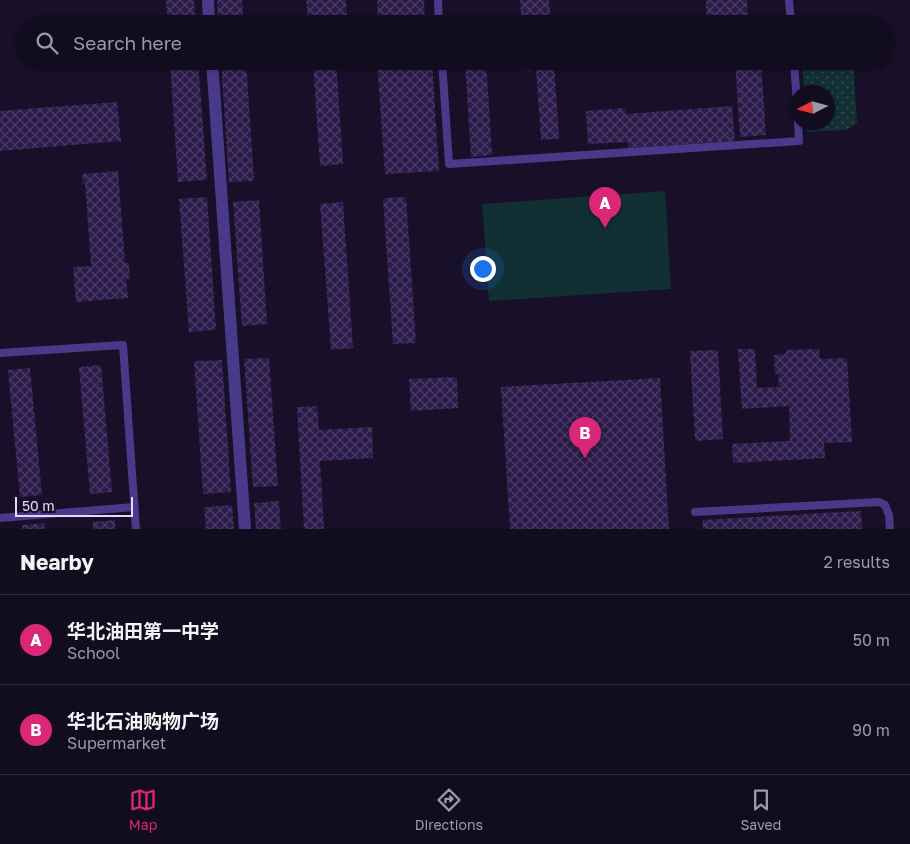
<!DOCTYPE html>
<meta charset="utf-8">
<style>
:root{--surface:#120c1f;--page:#1f1a2c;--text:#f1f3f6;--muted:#9c9ba4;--line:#312c3d;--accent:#db2777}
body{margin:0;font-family:"Golos Text","Noto Sans SC",sans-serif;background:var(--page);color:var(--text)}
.compass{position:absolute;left:790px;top:85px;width:45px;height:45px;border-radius:50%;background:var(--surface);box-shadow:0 1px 4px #0004;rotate:264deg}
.scale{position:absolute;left:15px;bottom:12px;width:118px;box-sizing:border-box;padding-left:5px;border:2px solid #e2d8ff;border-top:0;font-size:14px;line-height:18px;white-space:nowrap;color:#e2d8ff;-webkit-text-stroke:4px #181029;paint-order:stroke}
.you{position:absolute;left:482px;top:268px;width:18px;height:18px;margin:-12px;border:4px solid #fff;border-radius:50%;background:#1a73e8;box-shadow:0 0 0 8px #1a73e833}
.badge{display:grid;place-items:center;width:32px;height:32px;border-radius:50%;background:var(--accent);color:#fff;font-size:16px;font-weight:700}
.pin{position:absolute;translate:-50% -41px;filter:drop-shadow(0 1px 2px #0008)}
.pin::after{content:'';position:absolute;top:26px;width:18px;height:15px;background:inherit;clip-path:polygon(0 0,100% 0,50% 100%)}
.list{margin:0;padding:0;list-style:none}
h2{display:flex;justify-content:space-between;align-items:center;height:65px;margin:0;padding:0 20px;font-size:21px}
h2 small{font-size:16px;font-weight:400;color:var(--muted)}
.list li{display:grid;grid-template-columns:32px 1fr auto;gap:15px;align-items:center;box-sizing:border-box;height:90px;padding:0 20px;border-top:1px solid var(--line)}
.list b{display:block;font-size:19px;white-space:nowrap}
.list p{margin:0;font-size:16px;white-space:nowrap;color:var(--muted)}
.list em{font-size:16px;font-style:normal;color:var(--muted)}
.icon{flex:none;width:28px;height:28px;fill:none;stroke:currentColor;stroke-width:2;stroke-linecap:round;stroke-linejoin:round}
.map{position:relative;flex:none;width:910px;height:529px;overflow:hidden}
.search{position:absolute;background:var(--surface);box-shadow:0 1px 4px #0004;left:15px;right:15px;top:15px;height:55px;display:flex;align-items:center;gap:12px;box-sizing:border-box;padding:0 18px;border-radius:28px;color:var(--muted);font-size:19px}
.sheet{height:245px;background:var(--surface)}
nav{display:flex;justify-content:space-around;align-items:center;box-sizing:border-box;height:70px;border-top:1px solid var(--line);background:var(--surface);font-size:14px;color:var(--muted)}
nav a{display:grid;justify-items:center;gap:2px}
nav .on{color:var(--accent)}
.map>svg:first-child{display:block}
</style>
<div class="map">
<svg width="910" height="529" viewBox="0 0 910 529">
<defs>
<pattern id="grass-dots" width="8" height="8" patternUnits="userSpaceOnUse" patternTransform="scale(1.25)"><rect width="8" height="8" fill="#123033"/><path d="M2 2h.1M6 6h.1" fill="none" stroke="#344d52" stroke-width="1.8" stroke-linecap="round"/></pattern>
<pattern id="building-cross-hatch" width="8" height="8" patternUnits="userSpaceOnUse" patternTransform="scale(1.25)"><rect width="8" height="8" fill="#2c1b4b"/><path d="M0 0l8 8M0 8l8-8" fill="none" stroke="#4a3b66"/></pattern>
</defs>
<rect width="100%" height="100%" fill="#181029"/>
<path fill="url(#grass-dots)" d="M802,61H853L857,123L846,130L807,132L806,123L828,122V92H804Z"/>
<path fill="#123033" d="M665,191L671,289L489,301L482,204Z"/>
<g fill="url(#building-cross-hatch)">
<path d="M166,0H194L196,24H168Z"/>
<path d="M217,0H242L244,24H218Z"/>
<path d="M306,0H346L347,17L308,20Z"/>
<path d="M377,0H424L425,22L378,24Z"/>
<path d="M520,0H549L551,22L541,23V24H522Z"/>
<path d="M706,0H747L748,24H707Z"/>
<path d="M170,61H198L207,180L178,182Z"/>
<path d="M221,61H246L254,181L229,182Z"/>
<path d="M336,61L343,164L320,166L313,63Z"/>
<path d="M377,61H432L439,171L385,174Z"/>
<path d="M486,61L492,155L471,157L465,63Z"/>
<path d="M524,61H554L559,139L541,140L536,70L525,71Z"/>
<path d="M735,61H761L766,135L740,137Z"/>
<path d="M117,102L121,141L0,151V111Z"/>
<path d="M732,106L735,141L628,148V142L588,144L586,111L625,108L626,114Z"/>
<path d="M118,171L125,263H129L130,279L126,280L128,298L76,302L73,267L91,266L85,183L83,184L82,174Z"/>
<path d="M207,197L216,330L189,332L179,199Z"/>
<path d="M406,197L416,343L393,344L383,198Z"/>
<path d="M259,200L267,324L242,326L233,202Z"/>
<path d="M343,202L353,348L331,350L320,204Z"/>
<path d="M738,349H755L757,388L779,387L778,374H775L774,355L786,354V350L819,349L820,359L847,358L852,442L824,443L825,458L733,463L732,444L790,441L789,406L742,409Z"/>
<path d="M718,350L723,439L695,441L690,351Z"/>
<path d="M269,358L278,486L253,487L244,359Z"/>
<path d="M222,360L231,492L203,494L194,361Z"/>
<path d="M101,365L112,492L90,494L79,367Z"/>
<path d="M30,368L42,495L20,497L8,370Z"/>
<path d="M457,377L458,408L411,411L409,379Z"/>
<path d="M660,378L669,529H510L501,387Z"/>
<path d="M317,406L319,430L372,427L373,458L320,461L324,529H304L297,407Z"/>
<path d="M279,501L281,529H256L254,503Z"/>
<path d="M232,505L234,529H206L204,507Z"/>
<path d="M861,511L862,529H703L702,520Z"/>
<path d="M115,520V529H93V522Z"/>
<path d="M44,523L45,529H22V525Z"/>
</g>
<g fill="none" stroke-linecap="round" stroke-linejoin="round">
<g stroke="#483a89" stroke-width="8">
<path d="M438,0L439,24"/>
<path d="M789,0L791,24"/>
<path d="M442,61L449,164L799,141L798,122"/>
<path d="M794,61L798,117"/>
<path d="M0,353L123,345L136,529"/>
<path d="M695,512L879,502L885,505L889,515L890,529"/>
<path d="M0,518L134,507"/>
</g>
<g stroke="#483a89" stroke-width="12">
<path d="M208,0L209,24"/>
<path d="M212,61L245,529"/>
</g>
</g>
</svg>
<svg class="compass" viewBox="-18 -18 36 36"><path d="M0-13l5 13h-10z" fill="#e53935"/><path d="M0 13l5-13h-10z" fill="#9c9ba4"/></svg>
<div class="scale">50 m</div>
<div class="you"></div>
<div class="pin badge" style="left:605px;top:228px">A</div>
<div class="pin badge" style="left:585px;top:458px">B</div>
<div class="search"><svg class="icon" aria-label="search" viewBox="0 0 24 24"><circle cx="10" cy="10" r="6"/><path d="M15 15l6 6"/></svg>Search here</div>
</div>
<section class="sheet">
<h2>Nearby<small>2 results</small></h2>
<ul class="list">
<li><span class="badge">A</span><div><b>华北油田第一中学</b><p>School</p></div><em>50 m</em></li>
<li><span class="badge">B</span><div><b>华北石油购物广场</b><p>Supermarket</p></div><em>90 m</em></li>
</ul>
</section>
<nav>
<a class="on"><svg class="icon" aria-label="map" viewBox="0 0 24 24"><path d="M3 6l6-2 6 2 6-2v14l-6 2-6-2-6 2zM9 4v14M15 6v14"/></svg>Map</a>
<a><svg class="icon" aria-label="directions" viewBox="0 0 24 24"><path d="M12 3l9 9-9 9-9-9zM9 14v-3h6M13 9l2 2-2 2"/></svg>Directions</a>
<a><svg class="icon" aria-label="saved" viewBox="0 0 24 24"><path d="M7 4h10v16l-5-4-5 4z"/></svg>Saved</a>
</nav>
